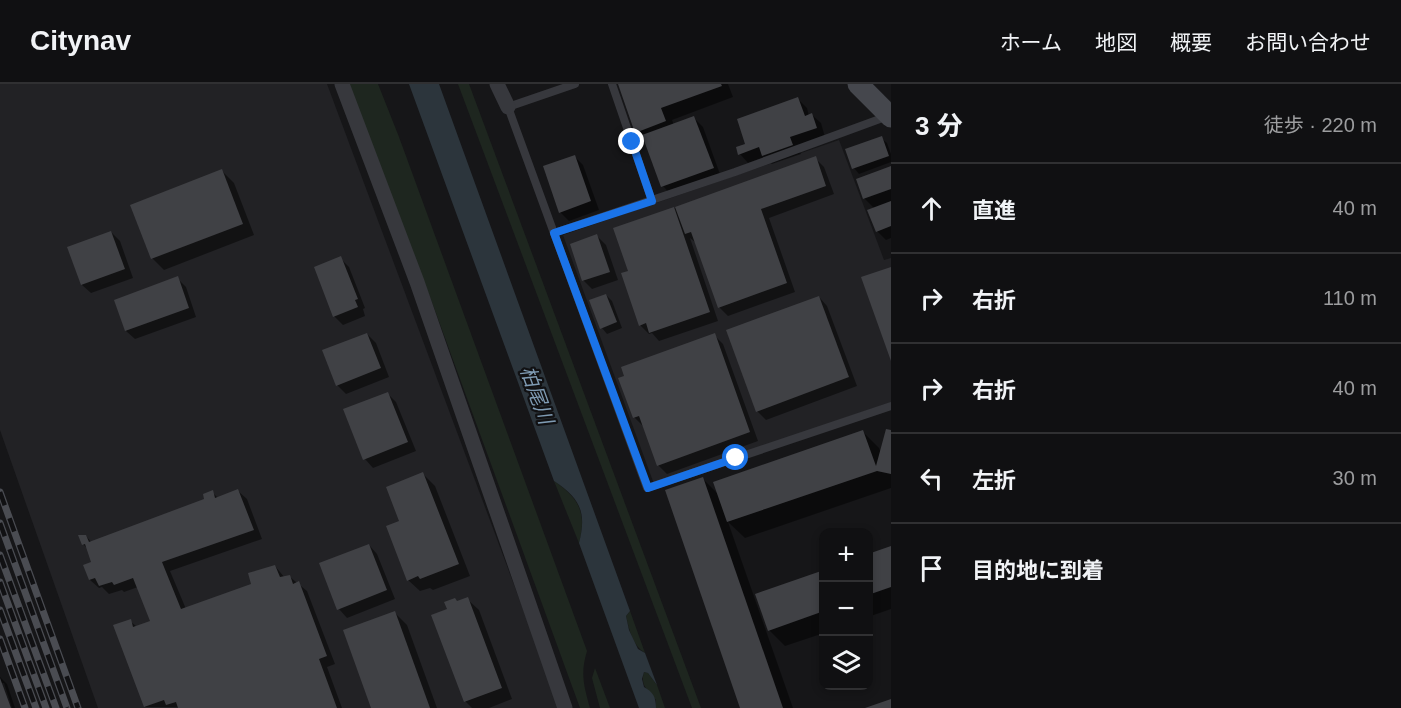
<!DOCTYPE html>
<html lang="ja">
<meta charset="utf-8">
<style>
:root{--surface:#101012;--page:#19191b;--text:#f1f3f6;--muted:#9c9d9f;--line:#303032}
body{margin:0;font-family:Arial,"Noto Sans JP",sans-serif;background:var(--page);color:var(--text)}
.controls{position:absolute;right:18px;bottom:18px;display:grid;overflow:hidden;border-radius:12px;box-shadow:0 3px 9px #0003}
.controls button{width:54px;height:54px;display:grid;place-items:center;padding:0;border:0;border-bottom:2px solid var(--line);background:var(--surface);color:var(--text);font:30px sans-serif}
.stop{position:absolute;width:18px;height:18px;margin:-14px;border:4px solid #1a73e8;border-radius:50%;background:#fff}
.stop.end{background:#1a73e8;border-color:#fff;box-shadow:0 2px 6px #0008}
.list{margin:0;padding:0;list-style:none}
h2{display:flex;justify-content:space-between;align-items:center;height:78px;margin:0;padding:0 24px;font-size:26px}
h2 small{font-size:20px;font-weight:400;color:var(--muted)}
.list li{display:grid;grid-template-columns:39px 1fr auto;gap:18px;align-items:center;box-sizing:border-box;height:90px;padding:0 24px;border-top:2px solid var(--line)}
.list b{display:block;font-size:22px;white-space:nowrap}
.list em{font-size:20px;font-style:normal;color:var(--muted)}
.icon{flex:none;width:33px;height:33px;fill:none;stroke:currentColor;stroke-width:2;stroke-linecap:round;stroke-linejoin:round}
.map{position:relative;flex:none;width:891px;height:624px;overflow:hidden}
header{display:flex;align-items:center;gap:36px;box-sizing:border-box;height:84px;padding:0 30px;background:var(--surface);border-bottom:2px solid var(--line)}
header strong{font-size:28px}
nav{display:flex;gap:33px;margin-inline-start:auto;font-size:21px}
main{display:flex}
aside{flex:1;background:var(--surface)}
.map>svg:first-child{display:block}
</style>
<header>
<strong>Citynav</strong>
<nav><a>ホーム</a><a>地図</a><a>概要</a><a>お問い合わせ</a></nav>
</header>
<main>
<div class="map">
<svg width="891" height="624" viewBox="0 0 891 624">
<rect width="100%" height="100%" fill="#161618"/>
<g fill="#222225">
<path d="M0,0H327L560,624H98L0,346Z"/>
<path d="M839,56L884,176L891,174V318L654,400L563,151Z"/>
</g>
<g fill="#1e261f">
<path d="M348,0H378L399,53L587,567C580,590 584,602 590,624H580L433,221Z"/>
<path d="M458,0H469L701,624H692Z"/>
<path d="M554,397C579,414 587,429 579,459Z"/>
<path d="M630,527L645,569C633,562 629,546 626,532Z"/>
<path d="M595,584L610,624H600L592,594Z"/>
<path d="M644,588L648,589L657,601L665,624H656V616C648,607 640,601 644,588Z"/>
</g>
<path fill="#2c353c" d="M409,0H439L630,527L626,532L629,546L638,565L645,569L657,601L648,589L644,588L642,595L644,603C653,608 656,613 656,624H639L579,459C587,428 580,414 554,397Z"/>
<g fill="#0007">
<path d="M619,0H728L733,13L672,36L674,41L694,34L703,43L721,93L671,111L663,102L646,57L637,48Z"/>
<path d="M798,15L807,24L809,32L812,31L821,39L825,53L798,62L801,70L772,80L765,73L748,79L740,70Z"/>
<path d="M881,54L887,59L891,70V78L859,90L854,84Z"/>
<path d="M575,73L583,81L599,126L569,137L560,128Z"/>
<path d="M815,74L824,83L834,110L769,134L795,208L728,232L719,223L695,158L690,154L718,237L659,257L652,249L649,250L640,241L630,188L615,145Z"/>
<path d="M891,84V154L886,156L877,147L875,125L864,114Z"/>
<path d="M222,87L234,99L254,151L164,186L152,174Z"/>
<path d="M111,148L120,157L133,194L91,209L82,201L69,164Z"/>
<path d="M597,152L606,161L618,196L592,205L583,196Z"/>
<path d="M340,174L349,183L365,224L363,225L365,232L343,241L334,232Z"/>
<path d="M177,194L186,203L196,233L135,255L126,247Z"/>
<path d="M606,211L612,217L622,244L607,250L602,244Z"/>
<path d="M819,213L827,222L857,302L766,336L757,327Z"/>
<path d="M367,250L376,259L389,293L346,310L337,301Z"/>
<path d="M714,251L723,260L758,357L667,390L658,381L643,342L634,333Z"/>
<path d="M388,310L396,318L416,367L373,384L365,375Z"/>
<path d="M863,348L879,364L881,369L891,348V404L745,454L728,438L793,624H742L703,395L719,411Z"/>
<path d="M423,390L435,402L470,492L433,506L430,504L420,507L408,496L401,437Z"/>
<path d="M238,407L247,415L262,455L170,487L186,525L253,501L275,482L285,494L290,493L307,507L335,580L327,583L342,624L145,623L130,537L137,543L151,538L138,503L124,508L122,506L109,510L102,503L99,504L90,496L85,482L93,479L88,465L83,460L86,452L92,459L206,416L212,408L218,414Z"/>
<path d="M369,461L377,470L395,515L347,534L339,525Z"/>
<path d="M891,463V525L868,533V471Z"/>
<path d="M824,487V549L785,562L769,546Z"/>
<path d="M467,515L479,526L512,615L489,624H472L465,617L449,526L458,519Z"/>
<path d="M395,529L407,541L437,624H372Z"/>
<path d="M0,593L7,600L15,624H12L4,599H0L9,624H0Z"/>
</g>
<g fill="#404145">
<path d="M618,0H721L722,2L661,24L666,37L635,49Z"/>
<path d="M798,13L805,32L812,29L817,44L790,53L793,61L762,72L759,63L738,71L736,63L745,60L737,35Z"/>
<path d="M694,32L714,84L661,103L642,51Z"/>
<path d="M882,52L889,72L852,85L845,65Z"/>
<path d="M575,71L591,117L559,129L543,82Z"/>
<path d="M816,72L826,102L761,125L787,199L718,224L691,148L685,150L675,123Z"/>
<path d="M891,82V105L863,115L856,95Z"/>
<path d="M222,85L243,140L151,175L130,121Z"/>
<path d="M891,117V142L876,148L867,126Z"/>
<path d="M674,123L710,228L649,249L646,239L639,242L621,189L628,187L613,144Z"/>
<path d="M111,147L125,185L81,201L67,163Z"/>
<path d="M597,150L610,188L582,197L570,160Z"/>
<path d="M341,172L358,215L355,216L358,223L333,233L314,183Z"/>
<path d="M891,183V277L861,193Z"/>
<path d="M178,192L189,224L125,247L114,216Z"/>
<path d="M606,210L617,238L600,245L589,216Z"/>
<path d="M819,212L849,293L756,328L726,246Z"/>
<path d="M367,249L381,284L336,302L322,266Z"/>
<path d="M715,249L750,348L657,382L639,332L633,334L618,294L624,292L621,283Z"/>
<path d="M388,308L408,358L363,376L343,325Z"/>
<path d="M886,345L891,346V390L877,387L727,438L713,398L863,346L876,382Z"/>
<path d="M423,388L459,480L420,495L418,492L407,497L386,442L399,437L386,403Z"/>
<path d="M703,393L783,624H740L665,406Z"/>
<path d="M238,405L254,446L162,478L181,525L251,500L248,489L275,481L280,493L290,491L293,500L299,497L327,572L319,575L337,624H178L176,618L166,621L164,616L144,623L113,541L131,535L133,543L150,537L133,494L114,501L112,498L99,502L95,494L89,496L83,481L91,478L85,460L82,461L78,451H86L89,458L204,415L203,410L213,406L215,414Z"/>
<path d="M369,460L387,506L337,526L319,479Z"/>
<path d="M891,462V503L868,511V470Z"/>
<path d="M824,486V527L768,547L755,510Z"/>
<path d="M468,513L502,604L464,618L431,531L447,525L444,518L455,514L457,517Z"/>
<path d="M395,527L430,624H371L343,546Z"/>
<path d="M0,594L11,624H0Z"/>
<path d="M891,615V624H865Z"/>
</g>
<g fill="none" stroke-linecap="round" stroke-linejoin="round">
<g stroke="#37383d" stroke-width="8">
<path d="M575,0L508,23L647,404L891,322"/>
<path d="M612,0L652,117"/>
<path d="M554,149L735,88L888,32"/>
</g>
<g stroke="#37383d" stroke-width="15">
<path d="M342,0L417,198L565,624"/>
<path d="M497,0L508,23"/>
</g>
<path stroke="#45474d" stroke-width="21" d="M858,0L891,33"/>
<g stroke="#4a4c52" stroke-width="7">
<g id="rail">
<path d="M0,408L78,624"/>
<path d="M0,439L67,624"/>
<path d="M0,471L56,624"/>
<path d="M0,498L46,624"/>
<path d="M0,526L36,624"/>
<path d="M0,555L25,624"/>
</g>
</g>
<use href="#rail" stroke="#111113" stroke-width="4.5" stroke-dasharray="14" stroke-linecap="butt"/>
</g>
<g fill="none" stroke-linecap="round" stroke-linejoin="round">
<path stroke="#1a73e8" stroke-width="8" d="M632,58L652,117L554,149L648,404L736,374"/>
</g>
<g text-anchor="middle" stroke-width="4.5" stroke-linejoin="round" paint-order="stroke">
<g font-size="20" font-style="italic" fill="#7f9bb3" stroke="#111113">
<text transform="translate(537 311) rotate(70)" y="7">柏尾川</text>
</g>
</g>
</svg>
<div class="controls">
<button>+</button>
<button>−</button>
<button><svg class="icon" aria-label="layers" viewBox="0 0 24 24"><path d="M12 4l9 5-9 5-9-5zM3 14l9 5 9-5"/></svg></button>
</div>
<div class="stop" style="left:736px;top:374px"></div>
<div class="stop end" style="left:632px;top:58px"></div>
</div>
<aside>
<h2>3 分<small>徒歩 · 220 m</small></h2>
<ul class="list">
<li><svg class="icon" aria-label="ahead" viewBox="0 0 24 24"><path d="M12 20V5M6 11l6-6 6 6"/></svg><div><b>直進</b></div><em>40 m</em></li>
<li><svg class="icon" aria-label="right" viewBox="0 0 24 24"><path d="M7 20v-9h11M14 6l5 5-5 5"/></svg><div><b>右折</b></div><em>110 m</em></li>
<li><svg class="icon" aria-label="right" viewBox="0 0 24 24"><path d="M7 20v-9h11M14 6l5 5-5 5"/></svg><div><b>右折</b></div><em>40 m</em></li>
<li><svg class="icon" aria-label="left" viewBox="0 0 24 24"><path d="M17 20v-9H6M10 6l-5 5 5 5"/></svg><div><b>左折</b></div><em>30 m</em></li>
<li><svg class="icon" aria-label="arrive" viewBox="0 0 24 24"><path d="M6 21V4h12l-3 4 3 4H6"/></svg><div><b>目的地に到着</b></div></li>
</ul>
</aside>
</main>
